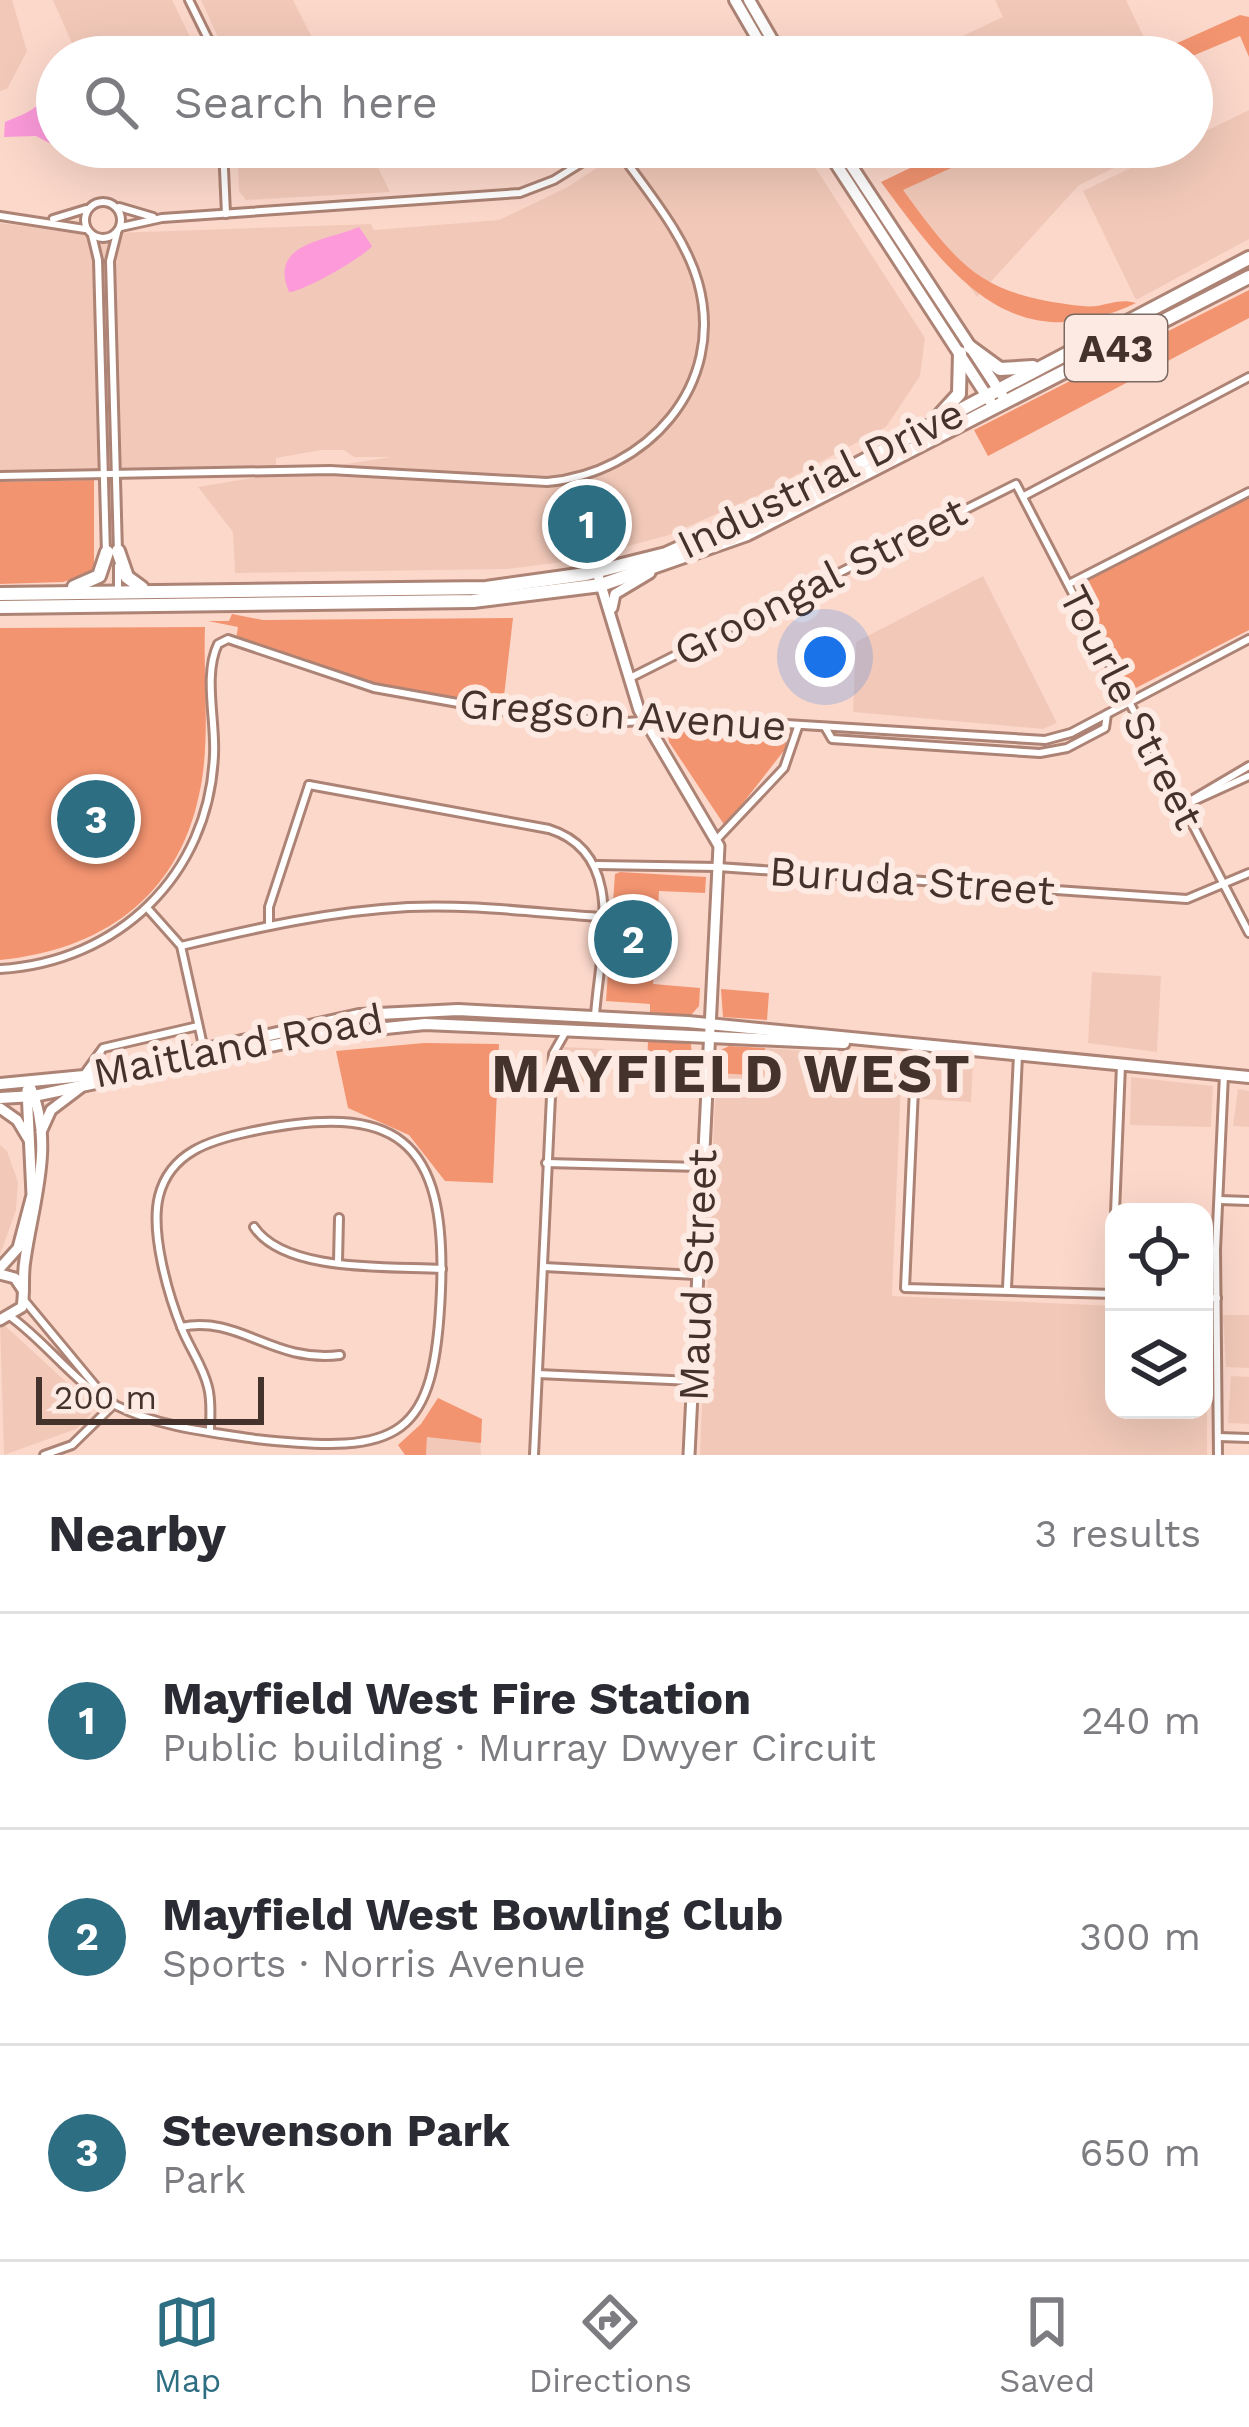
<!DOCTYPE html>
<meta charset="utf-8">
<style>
:root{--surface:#fff;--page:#f7f7f7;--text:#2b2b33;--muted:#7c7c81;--line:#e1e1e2;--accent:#2e6e82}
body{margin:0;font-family:"Work Sans",sans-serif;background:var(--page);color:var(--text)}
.controls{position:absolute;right:36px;bottom:36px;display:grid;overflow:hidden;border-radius:24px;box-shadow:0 12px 48px #0002}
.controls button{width:108px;height:108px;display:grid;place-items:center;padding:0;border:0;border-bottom:3px solid var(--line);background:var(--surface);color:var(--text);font:60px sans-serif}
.scale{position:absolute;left:36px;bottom:30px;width:228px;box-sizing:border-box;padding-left:12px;border:6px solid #44332c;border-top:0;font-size:33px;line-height:42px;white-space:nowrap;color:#44332c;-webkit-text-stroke:9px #fceae3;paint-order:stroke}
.you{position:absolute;left:825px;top:657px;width:42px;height:42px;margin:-30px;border:9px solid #fff;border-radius:50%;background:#1a73e8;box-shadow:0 0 0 18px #1a73e833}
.badge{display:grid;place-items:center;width:78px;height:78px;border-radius:50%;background:var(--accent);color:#fff;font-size:39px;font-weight:700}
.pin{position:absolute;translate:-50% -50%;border:6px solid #fff;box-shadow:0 3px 12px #0006}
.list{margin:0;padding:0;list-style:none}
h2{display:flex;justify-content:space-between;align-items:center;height:156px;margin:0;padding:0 48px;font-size:51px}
h2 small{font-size:39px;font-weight:400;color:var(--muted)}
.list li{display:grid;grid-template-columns:78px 1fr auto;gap:36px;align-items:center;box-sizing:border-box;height:216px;padding:0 48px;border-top:3px solid var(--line)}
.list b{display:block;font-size:45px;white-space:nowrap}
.list p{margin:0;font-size:39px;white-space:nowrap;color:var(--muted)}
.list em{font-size:39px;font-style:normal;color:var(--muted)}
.icon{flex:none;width:66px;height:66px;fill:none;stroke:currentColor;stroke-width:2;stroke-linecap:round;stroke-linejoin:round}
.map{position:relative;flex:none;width:1249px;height:1455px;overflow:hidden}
.search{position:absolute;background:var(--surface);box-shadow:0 12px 48px #0002;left:36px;right:36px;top:36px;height:132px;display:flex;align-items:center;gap:30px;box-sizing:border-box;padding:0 42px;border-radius:66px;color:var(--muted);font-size:45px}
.sheet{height:804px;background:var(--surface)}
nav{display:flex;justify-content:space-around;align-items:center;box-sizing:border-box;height:168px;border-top:3px solid var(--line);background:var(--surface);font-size:33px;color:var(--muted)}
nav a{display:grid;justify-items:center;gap:6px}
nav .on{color:var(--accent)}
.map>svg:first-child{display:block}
</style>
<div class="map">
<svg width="1249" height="1455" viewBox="0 0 1249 1455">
<rect width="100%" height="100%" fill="#fcd8cb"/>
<g fill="#f2c9b9" fill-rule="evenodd">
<path d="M0,0H12L27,51L7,89L0,91Z"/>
<path d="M53,0H172L200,57H78Z"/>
<path d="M201,0H293L322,57H227Z"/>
<path d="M995,0H1126L1146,42L1125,57H949L943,45L1003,17Z"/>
<path d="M1249,110V239L1136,300L1083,191L1174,147H1192V138Z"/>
<path d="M237,147H368L390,192L246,200L239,191Z"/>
<path d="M629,147H802L925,338L920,376L886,427L757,496L669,535L577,560L508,569L235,573L233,532L198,487L263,476L0,482V223L83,234L371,224L374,230L499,220L566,188ZM321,450H344L354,457H391L276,475V458Z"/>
<path d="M963,147H1157L1079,185L977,297L890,182Z"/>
<path d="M983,576L1057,723L1043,729L853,712L856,642Z"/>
<path d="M1092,972L1161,976L1157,1052L1088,1043Z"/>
<path d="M564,1047L606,1049L605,1083L562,1081Z"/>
<path d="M765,1048L902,1058L892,1296L1114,1306V1410H1204L1207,1310V1455H700L716,1073L763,1076Z"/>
<path d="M924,1061L973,1063L971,1102L922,1099Z"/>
<path d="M1131,1077L1213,1086L1211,1127L1130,1125Z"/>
<path d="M1238,1089L1249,1091V1127L1233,1126Z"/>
<path d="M0,1145L7,1151L18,1182L16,1210L0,1255Z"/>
<path d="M1223,1315H1249V1368L1226,1367Z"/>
<path d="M0,1321L90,1404L91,1414L76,1429L4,1455Z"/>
<path d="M1231,1376L1249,1377V1424L1228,1423Z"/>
<path d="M427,1437L480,1439L481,1455H426Z"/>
</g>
<g fill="#f39470">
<path d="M1240,15L1249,17V57L1240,36L1190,57H1146Z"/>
<path d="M954,147H997L903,190C961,269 981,295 1082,306C1103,309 1116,297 1136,303C1011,362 950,275 881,182Z"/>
<path d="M1249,290V318L988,456L974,430Z"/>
<path d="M94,480V572L63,582L0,584V482Z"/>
<path d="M1249,497V630L1130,691L1076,586Z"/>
<path d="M232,614L263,620L513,618L504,696L474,692L472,700C391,701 308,676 236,639L238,627L208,621H229Z"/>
<path d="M205,627C203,681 211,743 199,795C177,899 100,950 0,960V628Z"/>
<path d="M684,722L786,740V748L725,826L669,742L667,727Z"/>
<path d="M620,872L706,877L705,893L659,891L653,984L700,988L699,1006L691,1015L650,1017V1004L606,1001L615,874Z"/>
<path d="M721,989L769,993L767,1020L723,1017Z"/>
<path d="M648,1040L691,1044L693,1072L647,1069Z"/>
<path d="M424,1043L499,1044L493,1183L445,1181L409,1135L348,1108L336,1051Z"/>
<path d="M729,1046L765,1048L764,1076L716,1073L717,1052Z"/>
<path d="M438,1398L482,1419L481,1443L427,1437L426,1455H405L398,1445L421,1424Z"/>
</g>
<g fill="#fc9ada">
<path d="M57,68V147L36,136L4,137L5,122C43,107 44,103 57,68Z"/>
<path d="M359,227L372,246C364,257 301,293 289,292C268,243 326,241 359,227Z"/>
</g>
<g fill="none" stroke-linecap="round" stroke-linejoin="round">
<g stroke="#ac8374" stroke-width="12">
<g id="street">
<path d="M189,0L217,57"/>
<path d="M223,147L226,214"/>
<circle cx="103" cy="220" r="18"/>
<path d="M119,207L153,217"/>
<path d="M0,216L85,229"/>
<path d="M53,219L86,209"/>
<path d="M121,227L162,218L520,193L554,180L607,147"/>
<path d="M117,233L110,261L118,552"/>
<path d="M92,235L98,260L106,554"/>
<path d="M0,476L330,470L547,482C646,473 727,386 698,282C684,233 645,189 616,147"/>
<path d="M1024,496L1249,377"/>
<path d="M1069,584L1249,492"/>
<path d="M118,594V566"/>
<path d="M630,678L1016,484L1249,933"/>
<path d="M825,727L832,739L1040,753L1067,748L1105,728L1107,714"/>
<path d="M309,785L549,829C629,854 599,952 595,1016"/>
<path d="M1187,804L1249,776"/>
<path d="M1183,805L1249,766"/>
<path d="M718,838L784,768L798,727"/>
<path d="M597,865L718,867L1187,899L1249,873"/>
<path d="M149,910L181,946L204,1050"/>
<path d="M269,924V907L309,785"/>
<path d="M181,946C256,928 331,911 408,907C472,904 538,913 602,917"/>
<path d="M0,969C118,962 209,875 214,755C216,721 203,675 218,644L228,639L374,688L514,713L626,722L687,718L1045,740L1071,733L1249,639"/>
<path d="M916,1045L905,1288L1114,1294"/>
<path d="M85,1073L103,1048L198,1026"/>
<path d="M546,1163L701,1167"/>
<path d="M1219,1200L1249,1201"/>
<path d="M1115,1212L1121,1065"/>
<path d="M254,1227C285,1273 390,1266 442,1269"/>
<path d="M338,1262L339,1218"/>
<path d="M544,1267L696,1275"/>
<path d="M1007,1288L1018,1055"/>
<path d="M1111,1292L1114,1224"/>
<path d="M1204,1298H1217"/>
<path d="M24,1300L102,1394"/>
<path d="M11,1317C48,1344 75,1384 115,1405C159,1427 208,1432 256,1439C401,1455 435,1440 441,1290C447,1137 396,1101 249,1132C211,1140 170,1152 159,1196C150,1232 168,1295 182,1329C190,1349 203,1366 208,1387C212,1402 210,1417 210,1432"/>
<path d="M181,1327C240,1315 271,1363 340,1355"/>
<path d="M538,1374L692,1381"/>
<path d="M1219,1437L1249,1438"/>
<path d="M44,1455L72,1445L114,1404"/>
<path d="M534,1455L553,1054L566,1031"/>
<path d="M1218,1455L1216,1249L1224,1074"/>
</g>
</g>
<g stroke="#ac8374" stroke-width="15">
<g id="secondary">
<path d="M597,572L639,710L719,846L689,1455"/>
<path d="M612,608L615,594L650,573"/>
<path d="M0,1108L17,1120L29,1140"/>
<path d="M41,1132L51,1110L80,1088"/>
<path d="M0,1268L18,1248L32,1195L27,1090"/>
<path d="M0,1274L15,1278L23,1290"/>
<path d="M0,1320L22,1307C25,1292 22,1276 25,1260C33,1202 56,1142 29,1084"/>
</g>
</g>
<g stroke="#ac8374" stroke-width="16">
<g id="primary">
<path d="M735,0L768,57"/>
<path d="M749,0L782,57"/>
<path d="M825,147L990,401"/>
<path d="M839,147L1002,395"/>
<path d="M0,1084L84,1076L359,1015L458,1010L688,1022L1249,1077"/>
<path d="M0,1098L34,1096L327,1034L425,1024L844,1043"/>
</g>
</g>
<g stroke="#ac8374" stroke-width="18">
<g id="highway">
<path d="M970,347L1000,369L1033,367"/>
<path d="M938,417L959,394L960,353"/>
<path d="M118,551L127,577L142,588"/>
<path d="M74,587L99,576L107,552"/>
<path d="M0,594L486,588L586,574L666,554L812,488L1249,258"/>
<path d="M0,607L473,601L601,585L747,534L1249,277"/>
</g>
</g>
<use href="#street" stroke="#fff" stroke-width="6"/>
<use href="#secondary" stroke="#fff" stroke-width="9"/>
<use href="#primary" stroke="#fff" stroke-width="10"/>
<use href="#highway" stroke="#fff" stroke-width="12"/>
</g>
<g text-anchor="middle" stroke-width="12" stroke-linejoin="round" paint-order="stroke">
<rect fill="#fceae3" stroke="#7b6a63" stroke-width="3" x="1065" y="315" width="102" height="66" rx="9"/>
<g font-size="39" font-weight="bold" fill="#44332c">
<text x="1116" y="362">A43</text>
</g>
<g font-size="42" fill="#44332c" stroke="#fceae3">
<text transform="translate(820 478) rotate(-26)" y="15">Industrial Drive</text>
<text transform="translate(820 581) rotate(-27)" y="15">Groongal Street</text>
<text transform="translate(1132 707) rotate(63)" y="15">Tourle Street</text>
<text transform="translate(623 714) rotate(4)" y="15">Gregson Avenue</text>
<text transform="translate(912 880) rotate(4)" y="15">Buruda Street</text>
<text transform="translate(238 1045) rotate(-11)" y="15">Maitland Road</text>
<text transform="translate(697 1275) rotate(-88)" y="15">Maud Street</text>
</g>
<g font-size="54" font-weight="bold" letter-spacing="3" fill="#44332c" stroke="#fceae3">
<text x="732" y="1092">MAYFIELD WEST</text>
</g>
</g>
</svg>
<div class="controls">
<button><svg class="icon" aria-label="locate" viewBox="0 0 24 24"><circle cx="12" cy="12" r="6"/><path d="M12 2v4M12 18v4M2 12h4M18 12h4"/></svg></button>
<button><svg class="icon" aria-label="layers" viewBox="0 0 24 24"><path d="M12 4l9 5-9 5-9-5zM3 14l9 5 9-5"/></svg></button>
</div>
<div class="scale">200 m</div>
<div class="you"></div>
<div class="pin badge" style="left:587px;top:524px">1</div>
<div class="pin badge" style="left:633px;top:939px">2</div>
<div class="pin badge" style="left:96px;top:819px">3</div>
<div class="search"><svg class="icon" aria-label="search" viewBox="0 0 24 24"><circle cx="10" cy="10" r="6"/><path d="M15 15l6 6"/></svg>Search here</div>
</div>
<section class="sheet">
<h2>Nearby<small>3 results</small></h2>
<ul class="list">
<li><span class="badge">1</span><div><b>Mayfield West Fire Station</b><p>Public building · Murray Dwyer Circuit</p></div><em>240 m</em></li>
<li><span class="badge">2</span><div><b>Mayfield West Bowling Club</b><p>Sports · Norris Avenue</p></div><em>300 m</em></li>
<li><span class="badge">3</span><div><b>Stevenson Park</b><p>Park</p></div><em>650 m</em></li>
</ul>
</section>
<nav>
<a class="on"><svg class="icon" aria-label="map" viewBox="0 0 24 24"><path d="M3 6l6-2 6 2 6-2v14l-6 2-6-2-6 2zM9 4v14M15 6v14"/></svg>Map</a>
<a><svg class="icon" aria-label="directions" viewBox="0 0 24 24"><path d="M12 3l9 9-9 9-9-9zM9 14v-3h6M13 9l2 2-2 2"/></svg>Directions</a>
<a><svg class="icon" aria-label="saved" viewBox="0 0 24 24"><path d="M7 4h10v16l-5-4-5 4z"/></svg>Saved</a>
</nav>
